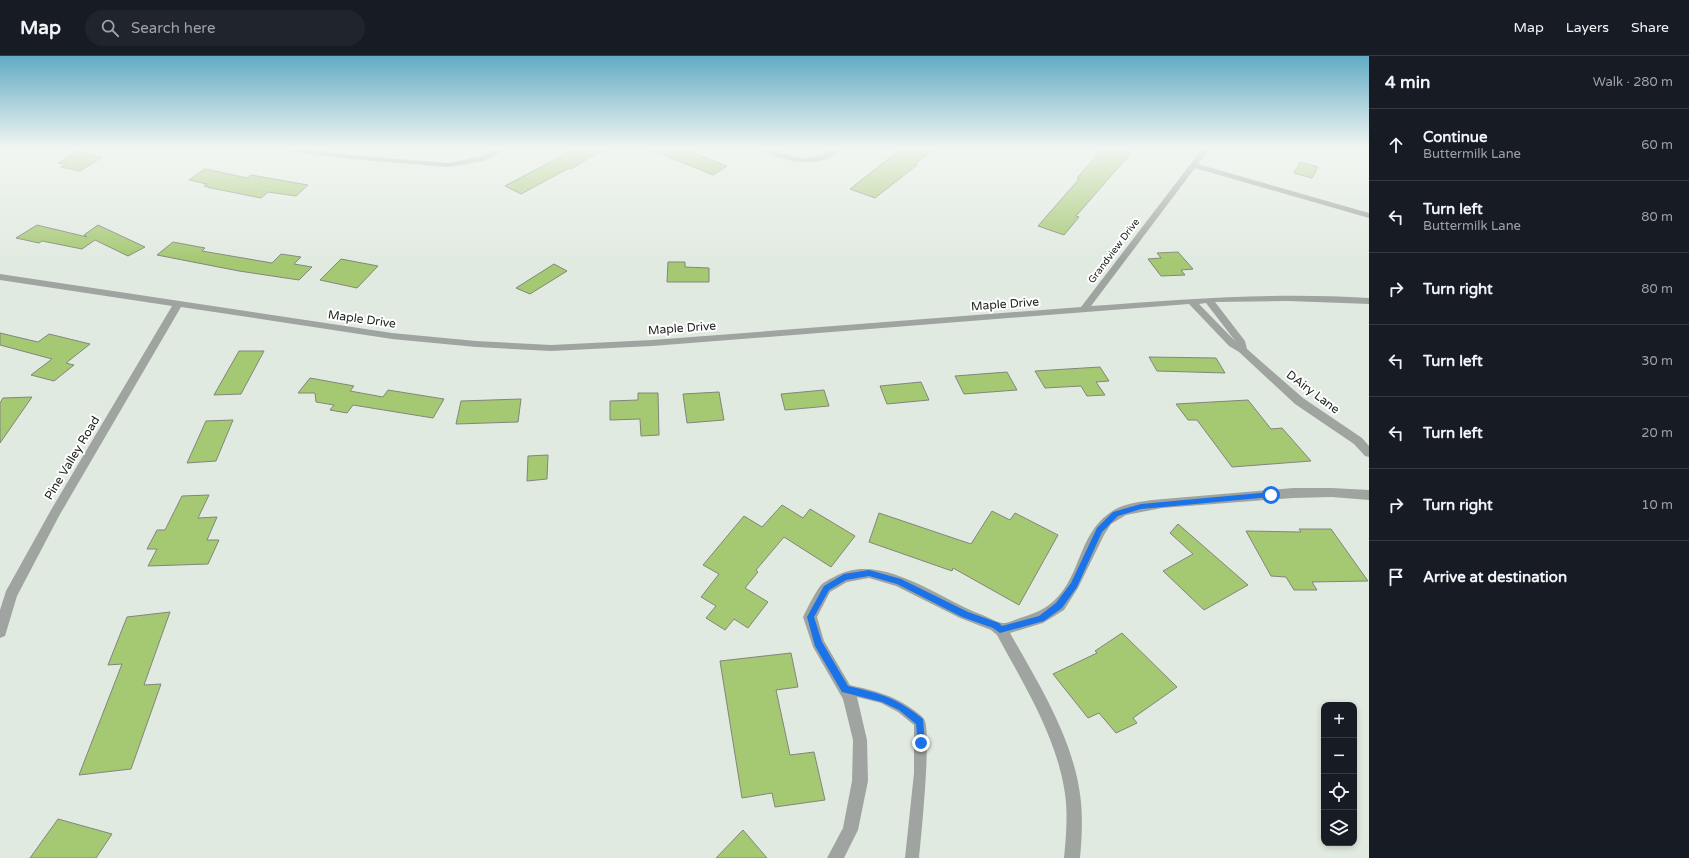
<!DOCTYPE html>
<meta charset="utf-8">
<style>
body{margin:0;font-family:"Varela Round",sans-serif;background:#20242c;color:#f1f3f6}
.controls{position:absolute;right:12px;bottom:12px;display:grid;overflow:hidden;border-radius:8px;box-shadow:0 2px 6px #0003}
.controls button{width:36px;height:36px;display:grid;place-items:center;padding:0;border:0;border-bottom:1px solid #363941;background:#171b24;color:#f1f3f6;font:20px sans-serif}
.stop{position:absolute;width:12px;height:12px;margin:-9px;border:3px solid #1a73e8;border-radius:50%;background:#fff}
.stop.end{background:#1a73e8;border-color:#fff;box-shadow:0 1px 4px #0008}
.list{margin:0;padding:0;list-style:none}
h2{display:flex;justify-content:space-between;align-items:center;height:52px;margin:0;padding:0 16px;font-size:17px}
h2 small{font-size:13px;font-weight:400;color:#9ea1a6}
.list li{display:grid;grid-template-columns:26px 1fr auto;gap:12px;align-items:center;box-sizing:border-box;height:72px;padding:0 16px;border-top:1px solid #363941}
.list b{display:block;font-size:15px;white-space:nowrap}
.list p{margin:0;font-size:13px;white-space:nowrap;color:#9ea1a6}
.list em{font-size:13px;font-style:normal;color:#9ea1a6}
.icon{flex:none;width:22px;height:22px;fill:none;stroke:currentColor;stroke-width:2;stroke-linecap:round;stroke-linejoin:round}
.map{position:relative;flex:none;width:1369px;height:802px;overflow:hidden}
header{display:flex;align-items:center;gap:24px;box-sizing:border-box;height:56px;padding:0 20px;background:#171b24;border-bottom:1px solid #363941}
header strong{font-size:19px}
nav{display:flex;gap:22px;margin-inline-start:auto;font-size:14px}
.search{width:280px;height:36px;background:#20242c;display:flex;align-items:center;gap:10px;box-sizing:border-box;padding:0 14px;border-radius:22px;color:#9ea1a6;font-size:15px}
main{display:flex}
aside{flex:1;background:#171b24}
.map>svg:first-child{display:block}
.building{fill:#a5c872;stroke:#82867c}
.lines{fill:none;stroke-linecap:round;stroke-linejoin:round}
.service{fill:#9fa4a1;fill-rule:evenodd}
.minor{fill:#9fa4a1;fill-rule:evenodd}
.route{fill:#1a73e8}
.labels{text-anchor:middle;dominant-baseline:central;stroke-width:4;stroke-linejoin:round;paint-order:stroke}
.far-street-label{font-size:10px;fill:#222522;stroke:#fff}
.street-label{font-size:12px;fill:#222522;stroke:#fff}
</style>
<header>
<strong>Map</strong>
<div class="search"><svg class="icon" aria-label="search" viewBox="0 0 24 24"><circle cx="10" cy="10" r="6"/><path d="M15 15l6 6"/></svg>Search here</div>
<nav><a>Map</a><a>Layers</a><a>Share</a></nav>
</header>
<main>
<div class="map">
<svg width="1369" height="802" viewBox="0 0 1369 802">
<rect width="100%" height="100%" fill="#e1eae1"/>
<g class="building">
<path d="M575,93H604L571,113L569,112L521,138L505,130Z"/>
<path d="M649,93H682L727,110L713,119Z"/>
<path d="M901,93H933L915,108L917,109L875,142L850,133Z"/>
<path d="M1113,93L1131,97L1076,160L1079,161L1064,179L1038,170L1079,123L1077,122L1100,96L1108,99Z"/>
<path d="M77,96L102,101L80,115L61,111L65,108L58,107Z"/>
<path d="M1300,106L1318,111L1312,122L1294,117Z"/>
<path d="M205,113L247,122L251,119L308,129L296,140L268,136L261,142L211,132L204,130L207,128L189,124Z"/>
<path d="M37,169L87,181L84,179L98,169L145,191L128,200L95,184L82,193L42,185L39,187L16,182Z"/>
<path d="M173,186L205,192L202,195L272,207L281,198L301,201L294,208L312,211L299,224L239,215L157,199Z"/>
<path d="M1178,196L1193,213L1181,214L1185,219L1161,220L1148,203L1161,202L1157,197Z"/>
<path d="M341,203L378,210L357,232L320,224Z"/>
<path d="M668,206H685V211L709,212V226H667Z"/>
<path d="M554,208L567,215L530,238L516,232Z"/>
<path d="M0,277L38,286L49,278L90,288L66,307L74,309L54,325L31,319L52,303L0,289Z"/>
<path d="M239,295H264L241,338L214,339Z"/>
<path d="M1149,301L1216,302L1225,317L1157,315Z"/>
<path d="M1100,311L1109,325L1096,326L1105,339L1087,340L1081,330L1045,332L1035,315Z"/>
<path d="M1007,316L1017,334L964,338L955,320Z"/>
<path d="M310,322L354,330L350,335L383,341L388,334L444,343L433,362L353,349L347,357L330,354L334,349L316,346L315,337H298Z"/>
<path d="M921,326L929,344L887,348L880,330Z"/>
<path d="M824,334L829,350L785,354L781,338Z"/>
<path d="M719,336L724,364L687,367L683,338Z"/>
<path d="M638,337H658L659,379L641,380L640,363L610,364V345L638,344Z"/>
<path d="M32,341L0,387V347L3,342Z"/>
<path d="M521,343L518,366L456,368L461,345Z"/>
<path d="M1248,344L1271,373L1282,372L1311,405L1232,411L1197,364H1188L1176,348Z"/>
<path d="M233,364L216,405L187,407L206,365Z"/>
<path d="M548,399L547,423L527,425L528,400Z"/>
<path d="M209,439L198,462L217,461L207,484H219L208,508L148,510L157,493H147L157,474H165L182,440Z"/>
<path d="M782,449L803,462L810,453L855,480L831,511L784,481L756,514L758,516L745,532L768,546L748,572L734,563L725,574L706,562L716,550L701,541L719,518L703,509L744,460L762,471Z"/>
<path d="M992,455L1010,464L1015,457L1058,479L1019,549L953,512L952,515L869,486L879,457L971,488Z"/>
<path d="M1178,468L1248,529L1204,554L1163,515L1193,498L1170,477Z"/>
<path d="M1299,473H1331L1368,525L1312,526L1317,534H1294L1286,521L1271,520L1246,475L1301,476Z"/>
<path d="M170,556L144,629L161,628L131,713L79,719L122,608L108,609L127,561Z"/>
<path d="M1122,577L1177,631L1133,662L1137,667L1116,677L1099,657L1088,662L1053,618L1097,597L1095,595Z"/>
<path d="M791,597L798,631L776,634L790,699L814,696L825,744L775,751L772,737L742,742L720,605Z"/>
<path d="M58,763L112,778L96,802H30Z"/>
<path d="M743,774L767,802H716Z"/>
</g>
<g class="lines">
<path class="service" d="M845,628C871,634 893,638 915,655C918,657 922,660 924,663C932,674 921,782 919,802H905L914,717V669L898,656L881,647L841,637L839,633L841,629Z"/>
<g class="minor">
<path d="M282,93H304L351,99L448,107L479,101L497,93H507L484,105L448,111L351,103L286,95Z"/>
<path d="M760,93C776,93 790,102 806,102C819,102 829,93 842,93C825,110 798,108 777,101C772,99 765,97 760,93Z"/>
<path d="M1202,93H1210L1198,108L1369,157V162L1195,112L1091,250C1184,243 1276,236 1369,242V248L1288,245L1215,246L1245,285L1247,293L1303,342L1362,382L1369,390V401L1365,400L1354,388L1295,348L1239,296L1229,290L1189,248L652,290L551,295L476,291L392,283L181,251L59,460L17,540L5,580L0,582V554L6,535L51,454L172,250L0,224V218L392,277L476,285L551,289L652,284L1081,251ZM1206,247L1236,286L1199,248Z"/>
<path d="M1293,432H1332L1369,434V444L1332,441L1293,442L1162,452L1126,459L1111,468L1104,479L1078,532L1064,554L1043,567L1010,577C1038,627 1072,680 1080,738C1083,759 1082,781 1080,802H1064C1066,781 1068,759 1065,738C1057,681 1024,629 997,579L991,574L960,562L896,530L869,522L847,526L830,536L817,561L824,585L857,641L867,684L868,725L858,774L844,802H827L843,772L852,725L853,684L843,643L813,591L803,561C808,551 814,538 821,529C824,526 830,523 834,521C879,494 938,542 980,558C986,560 998,567 1003,567C1006,568 1019,562 1023,561C1086,544 1069,484 1111,456C1122,448 1138,446 1152,444Z"/>
</g>
</g>
<linearGradient id="sky" x2="0" y2="1"><stop stop-color="#62abc4"/><stop offset="0.45" stop-color="#f2f6f2"/><stop offset="1" stop-color="#f2f6f2" stop-opacity="0"/></linearGradient>
<rect width="1369" height="205" fill="url(#sky)"/>
<path class="route" d="M1271,436L1274,439L1271,441L1141,453L1118,460L1102,476L1077,531L1062,552L1044,565L1000,577L993,572L962,561L897,528L869,520L846,524L829,534L814,561L822,586L848,630C882,638 895,641 923,663L925,687L924,690L921,691L918,690L916,668L899,654L882,646L842,636L815,590L807,561L824,530L844,518L869,514L901,523L968,556L999,567L1002,570L1039,560L1056,547L1071,527L1097,472L1113,456L1141,448Z"/>
<g class="labels">
<g class="far-street-label">
<text transform="translate(1114 195) rotate(-53)">Grandview Drive</text>
</g>
<g class="street-label">
<text transform="translate(1005 248) rotate(-4)">Maple Drive</text>
<text transform="translate(362 263) rotate(8)">Maple Drive</text>
<text transform="translate(682 272) rotate(-4)">Maple Drive</text>
<text transform="translate(1313 336) rotate(37)">DAiry Lane</text>
<text transform="translate(72 402) rotate(-59)">Pine Valley Road</text>
</g>
</g>
</svg>
<div class="controls">
<button>+</button>
<button>−</button>
<button><svg class="icon" aria-label="locate" viewBox="0 0 24 24"><circle cx="12" cy="12" r="6"/><path d="M12 2v4M12 18v4M2 12h4M18 12h4"/></svg></button>
<button><svg class="icon" aria-label="layers" viewBox="0 0 24 24"><path d="M12 4l9 5-9 5-9-5zM3 14l9 5 9-5"/></svg></button>
</div>
<div class="stop" style="left:1271px;top:439px"></div>
<div class="stop end" style="left:921px;top:687px"></div>
</div>
<aside>
<h2>4 min<small>Walk · 280 m</small></h2>
<ul class="list">
<li><svg class="icon" aria-label="ahead" viewBox="0 0 24 24"><path d="M12 20V5M6 11l6-6 6 6"/></svg><div><b>Continue</b><p>Buttermilk Lane</p></div><em>60 m</em></li>
<li><svg class="icon" aria-label="left" viewBox="0 0 24 24"><path d="M17 20v-9H6M10 6l-5 5 5 5"/></svg><div><b>Turn left</b><p>Buttermilk Lane</p></div><em>80 m</em></li>
<li><svg class="icon" aria-label="right" viewBox="0 0 24 24"><path d="M7 20v-9h11M14 6l5 5-5 5"/></svg><div><b>Turn right</b></div><em>80 m</em></li>
<li><svg class="icon" aria-label="left" viewBox="0 0 24 24"><path d="M17 20v-9H6M10 6l-5 5 5 5"/></svg><div><b>Turn left</b></div><em>30 m</em></li>
<li><svg class="icon" aria-label="left" viewBox="0 0 24 24"><path d="M17 20v-9H6M10 6l-5 5 5 5"/></svg><div><b>Turn left</b></div><em>20 m</em></li>
<li><svg class="icon" aria-label="right" viewBox="0 0 24 24"><path d="M7 20v-9h11M14 6l5 5-5 5"/></svg><div><b>Turn right</b></div><em>10 m</em></li>
<li><svg class="icon" aria-label="arrive" viewBox="0 0 24 24"><path d="M6 21V4h12l-3 4 3 4H6"/></svg><div><b>Arrive at destination</b></div></li>
</ul>
</aside>
</main>
